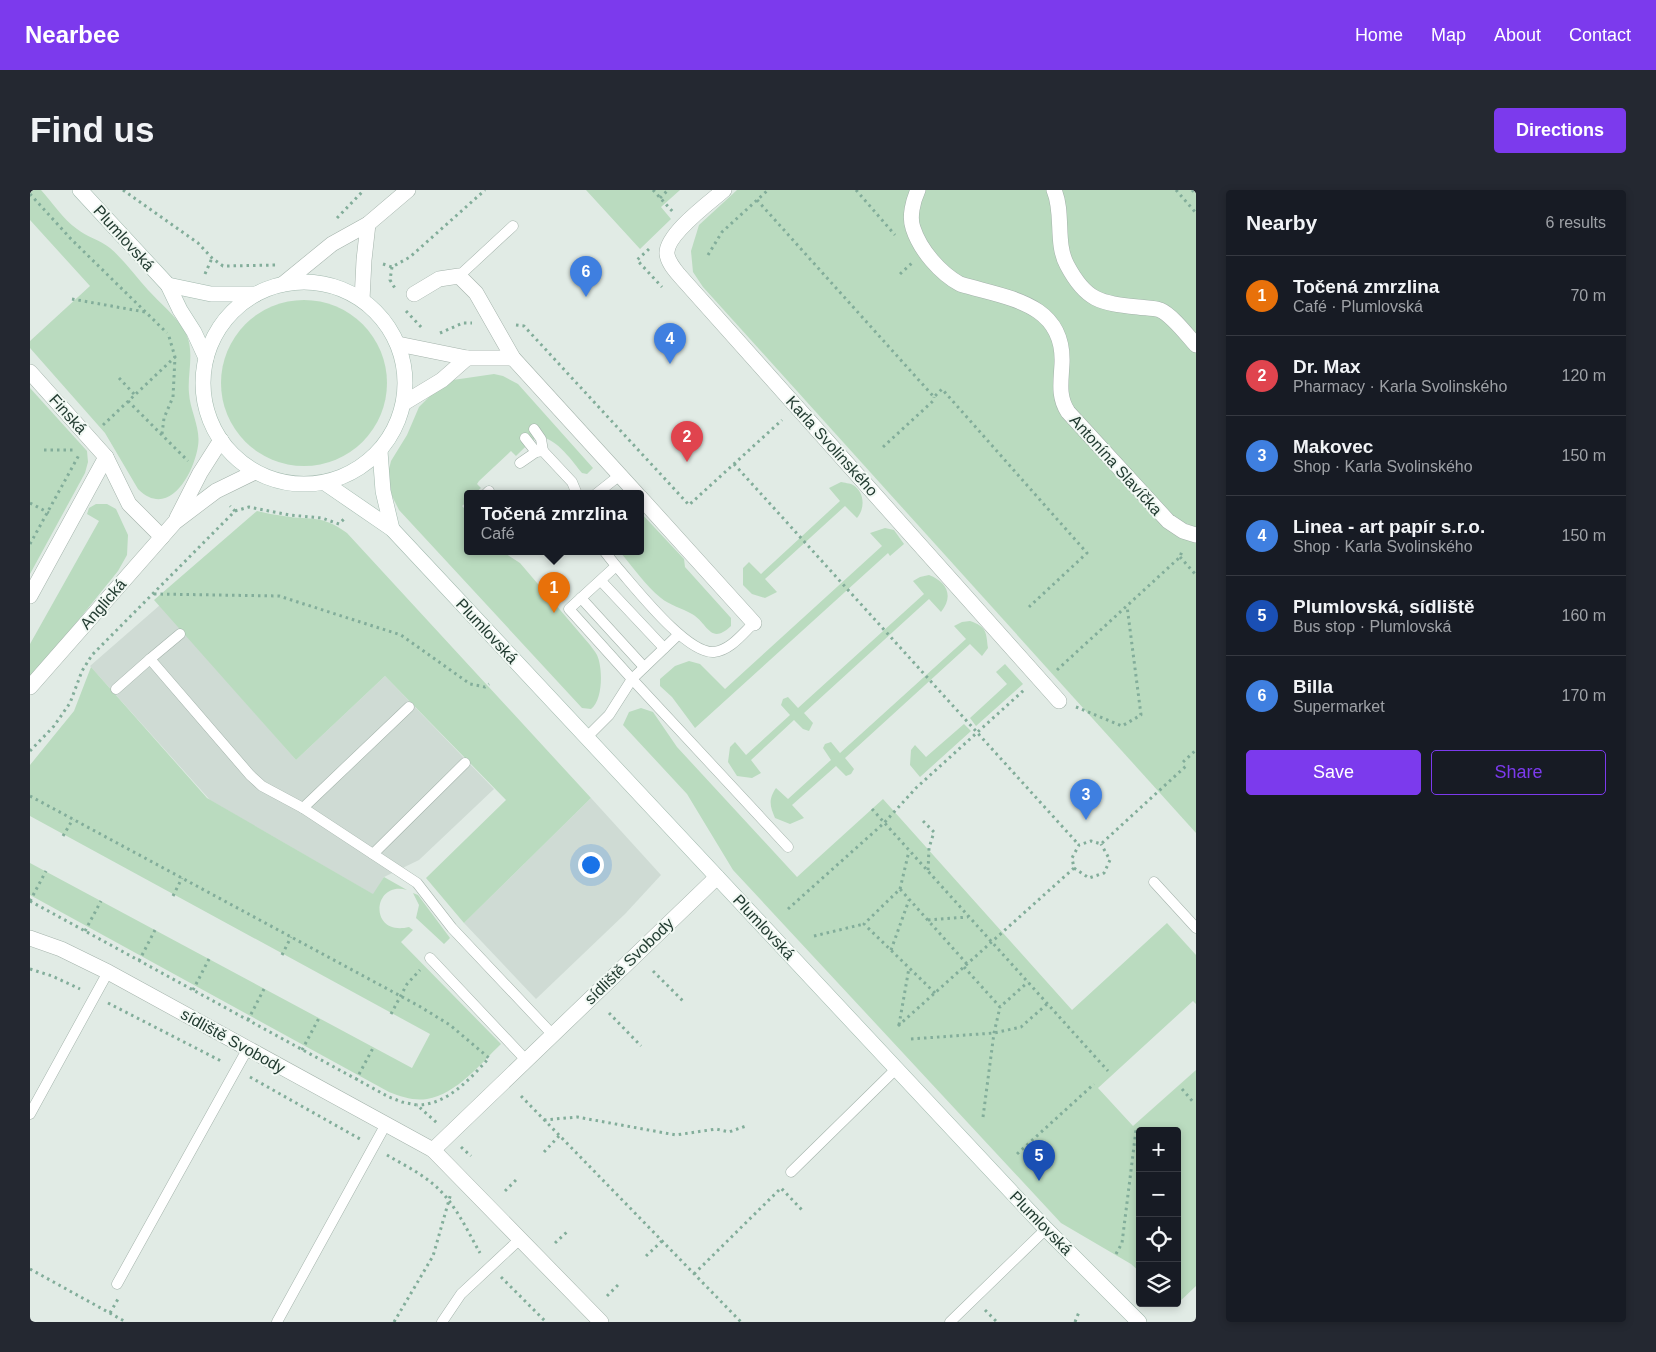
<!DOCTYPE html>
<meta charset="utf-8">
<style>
body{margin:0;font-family:Helvetica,sans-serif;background:#242831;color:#f1f3f6}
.controls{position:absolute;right:15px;bottom:15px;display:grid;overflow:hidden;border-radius:5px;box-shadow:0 2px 8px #0003}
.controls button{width:45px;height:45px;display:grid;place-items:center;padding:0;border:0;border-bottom:1px solid #363941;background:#171b24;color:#f1f3f6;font:25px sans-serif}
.you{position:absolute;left:560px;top:674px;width:18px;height:18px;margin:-12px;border:4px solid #fff;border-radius:50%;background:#1a73e8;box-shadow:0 0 0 8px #1a73e833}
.badge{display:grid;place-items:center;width:32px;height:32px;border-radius:50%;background:#7c3aed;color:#fff;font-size:16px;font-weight:700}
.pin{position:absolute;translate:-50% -41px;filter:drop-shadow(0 1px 2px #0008)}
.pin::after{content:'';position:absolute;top:26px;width:18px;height:15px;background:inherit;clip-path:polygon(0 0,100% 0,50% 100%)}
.popup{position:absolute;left:434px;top:300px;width:180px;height:65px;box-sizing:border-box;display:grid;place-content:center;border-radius:5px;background:#171b24;filter:drop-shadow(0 1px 4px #0005);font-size:16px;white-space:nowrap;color:#9ea1a6}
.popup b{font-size:19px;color:#f1f3f6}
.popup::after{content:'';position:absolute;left:50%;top:100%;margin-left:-10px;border:10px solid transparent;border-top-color:#171b24}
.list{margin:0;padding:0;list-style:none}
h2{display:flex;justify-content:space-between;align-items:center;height:65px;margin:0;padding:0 20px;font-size:21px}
h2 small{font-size:16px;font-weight:400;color:#9ea1a6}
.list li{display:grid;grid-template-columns:32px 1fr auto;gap:15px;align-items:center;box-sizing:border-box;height:80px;padding:0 20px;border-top:1px solid #363941}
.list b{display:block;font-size:19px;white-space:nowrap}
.list p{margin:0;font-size:16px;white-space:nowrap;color:#9ea1a6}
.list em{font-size:16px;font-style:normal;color:#9ea1a6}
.actions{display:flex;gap:10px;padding:15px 20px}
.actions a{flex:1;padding:11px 0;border:1px solid #7c3aed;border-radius:5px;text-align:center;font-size:18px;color:#7c3aed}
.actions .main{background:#7c3aed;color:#fff}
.icon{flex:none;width:28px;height:28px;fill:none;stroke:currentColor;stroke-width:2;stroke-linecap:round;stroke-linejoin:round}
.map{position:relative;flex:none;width:1166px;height:1132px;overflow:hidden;border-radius:5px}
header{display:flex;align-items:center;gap:30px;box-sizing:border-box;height:70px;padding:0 25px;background:#7c3aed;color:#fff}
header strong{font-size:24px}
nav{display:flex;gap:28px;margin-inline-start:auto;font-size:18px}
.intro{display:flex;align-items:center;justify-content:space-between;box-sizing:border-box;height:120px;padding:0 30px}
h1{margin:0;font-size:35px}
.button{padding:12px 22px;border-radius:5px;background:#7c3aed;color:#fff;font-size:18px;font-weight:700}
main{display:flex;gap:30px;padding:0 30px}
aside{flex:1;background:#171b24;border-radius:5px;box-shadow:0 2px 8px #0003}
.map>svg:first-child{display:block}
.built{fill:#cfdbd4}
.green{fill:#badbbf}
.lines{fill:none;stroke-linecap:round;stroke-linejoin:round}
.service-casing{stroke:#a4b3ab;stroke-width:11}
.minor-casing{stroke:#a4b3ab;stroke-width:16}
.tertiary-casing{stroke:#a4b3ab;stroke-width:16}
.secondary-casing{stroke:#a2b9ae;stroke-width:16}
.path{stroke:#82ad9a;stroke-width:3;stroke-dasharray:2.5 4;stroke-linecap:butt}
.service{stroke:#fff;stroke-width:10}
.minor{stroke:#fff;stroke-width:15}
.tertiary{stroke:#fff;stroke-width:15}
.secondary{stroke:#fff;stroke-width:15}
.labels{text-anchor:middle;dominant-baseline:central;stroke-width:4;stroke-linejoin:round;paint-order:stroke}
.street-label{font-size:16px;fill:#223b31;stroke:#f1f8f3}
</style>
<header>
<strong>Nearbee</strong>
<nav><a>Home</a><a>Map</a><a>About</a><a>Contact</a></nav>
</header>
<div class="intro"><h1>Find us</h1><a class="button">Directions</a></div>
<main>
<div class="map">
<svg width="1166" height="1132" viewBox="0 0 1166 1132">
<rect width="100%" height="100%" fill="#e1ebe5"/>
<g class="built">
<path d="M130,415L266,570L355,486L464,599L389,670L354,687L344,705L180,610L60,476Z"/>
<path d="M561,608L631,685L595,724L506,809L434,733Z"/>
</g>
<g class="green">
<path d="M0,0H11C22,12 33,29 47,39C57,47 70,50 80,58C94,70 106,87 118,100C130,113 145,125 154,140C166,160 157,182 159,203C160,221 171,238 168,256C164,283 139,330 108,299L75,243L0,158V151L60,96L0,30Z"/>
<path d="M556,0H650L631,17L641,29L610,59Z"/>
<path d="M707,0H1166V643L673,97L663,82L661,61L669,35Z"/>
<circle cx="274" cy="193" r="83"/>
<path d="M464,184L473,186L488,194L563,278L557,284L552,283C543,272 523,243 507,248C500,250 492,261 486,266L481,261L449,291L447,294L451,298L444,304H438V311L432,316L438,322V362H473L490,373L560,455C562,458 565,461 567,465C573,478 573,510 561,519L552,518L369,320L361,304L358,283L361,271L377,245L389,217L407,199L423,190Z"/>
<path d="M0,198L57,261L58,272L55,283L0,384Z"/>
<path d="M811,292C814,293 820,293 823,295C835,302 835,319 827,328L815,316L735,389L747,402L735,408L722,404L713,395V378L719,372L731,384L810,311L799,298Z"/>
<path d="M66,314H77L86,319L98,345L97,365L88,381L0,490V454L69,331L57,324L59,318Z"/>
<path d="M227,321C236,323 245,325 254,326C283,331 291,324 317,343L561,608L434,733L396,688L476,610L355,486L266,570L124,410Z"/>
<path d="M610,322L654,369L655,377L701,428V436C680,456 678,433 662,424C652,418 639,415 631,408C615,395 603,377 590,362H610Z"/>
<path d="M855,338L864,340L874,354L860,366L858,363L665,538L642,507L630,496V489L645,476L659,471L670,474L695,499L852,356L840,343Z"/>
<path d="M899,385C917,392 924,406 911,422L899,409L774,523L783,533L779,541L773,539L764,530L721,570L731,583L722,588L707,586L698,572L700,557L705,552L716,565L760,525L751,515L753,509L758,507L768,518L894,404L883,391L890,387Z"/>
<path d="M940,431C957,437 956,442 958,458L952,466L940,454L815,568L824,579L821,584L816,586L806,576L762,615L774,628L760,634L745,628C740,616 738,610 746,598L758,609L801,570L793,558L795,554L801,552L810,563L936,449L924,436L932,432Z"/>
<path d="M975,474L993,494L946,536L940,528L977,494L966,482Z"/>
<path d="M61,477L177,608L343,704L354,687L377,700C342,690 338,747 379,737L383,740L371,752L471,854C451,873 427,904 397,909C384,911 372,907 359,902L0,705V673L382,878L400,844L0,626V575L44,521Z"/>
<path d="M611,518L623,522L647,557L767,687L853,609L1042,820L1137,733L1166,765V814L1163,811L1068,898L1103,936L1166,880V1096L1145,1116L1142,1113H1147V941H1110V1082L1101,1074L1031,1033L703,680L657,604L593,535L599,522Z"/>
<path d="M934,534L941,541L890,587L880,575L881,560L885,555L896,567Z"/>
<path d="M383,703L388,705L420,748L414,754L386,728L389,715Z"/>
</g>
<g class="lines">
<defs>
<g id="service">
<path d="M429,86L483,36"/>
<path d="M504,239L511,249L513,261"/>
<path d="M495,248L506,262"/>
<path d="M490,273L506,262L513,261L542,292L547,304"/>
<path d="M456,304L459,301"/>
<path d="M566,304L590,285"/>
<path d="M575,362L586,376L539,419L602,489L758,657"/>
<path d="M586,376C605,397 656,464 684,462C701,460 713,443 724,433"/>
<path d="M571,391L634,458"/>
<path d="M551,408L614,477"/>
<path d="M150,444L120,469L220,585L232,596L273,618L387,693L422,738L523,845"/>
<path d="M86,499L120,469"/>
<path d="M556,548L579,525L602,489L648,445"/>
<path d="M273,618L379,517"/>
<path d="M343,664L435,573"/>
<path d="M1124,692L1166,738"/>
<path d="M400,768L496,870"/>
<path d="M0,924L78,782"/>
<path d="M761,982L866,879"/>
<path d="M87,1094L218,858"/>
<path d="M247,1132L356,934"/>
<path d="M412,1132L431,1104L490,1049"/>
<path d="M920,1132L1016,1039"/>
</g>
<g id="minor">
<path d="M694,0C680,12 635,45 637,64C638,72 644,79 649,85L1029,511"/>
<path d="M888,0C883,11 879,27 883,38C890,60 910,83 930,94C976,108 1035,112 1032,174C1031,192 1028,207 1038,222L1138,331L1153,341L1166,345"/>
<path d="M1024,0C1034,23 1025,53 1037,75C1056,111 1070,113 1108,117C1115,118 1124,118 1130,120C1142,125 1157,145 1166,155"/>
<path d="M384,104L409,89L429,86L446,103L483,168L607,304"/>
<path d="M368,154L437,168H483"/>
<path d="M0,182L76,267L99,314L132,347"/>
<path d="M374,213L412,190L437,168"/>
<path d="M610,307L724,433"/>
<path d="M0,406L76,267"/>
<path d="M0,748L31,759L78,782L403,960L571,1132"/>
<path d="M403,960L687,687"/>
</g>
<g id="tertiary">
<path d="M253,94L302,54L338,34L378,0"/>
<path d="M332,110L334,70L338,34"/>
<path d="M147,328L170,283L191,250"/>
<path d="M0,497L145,332L186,301L225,282"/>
</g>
<g id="secondary">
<path d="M50,0L138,95L150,120L164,142L176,168"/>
<circle cx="274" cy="193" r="101"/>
<path d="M138,95L181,104H226"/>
<path d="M350,261L353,301L362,339"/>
<path d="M295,293L362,339L1016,1039L1109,1132"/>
</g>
</defs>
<use href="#service" class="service-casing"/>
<use href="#minor" class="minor-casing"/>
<use href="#tertiary" class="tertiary-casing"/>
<use href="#secondary" class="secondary-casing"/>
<g class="path">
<path d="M93,0L168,53L182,68L193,76L247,75"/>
<path d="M623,0L643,22"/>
<path d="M826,0L865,45"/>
<path d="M1146,0L1166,23"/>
<path d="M1162,0L1166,4"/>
<path d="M0,4L41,49L137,143"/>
<path d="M630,8L638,0"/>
<path d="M727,10L904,207L912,199L1057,363L999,417"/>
<path d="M307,28L334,0"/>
<path d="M619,59L607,70L632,97"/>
<path d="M678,65L692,42L738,0"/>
<path d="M353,74L362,77L380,67L455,0"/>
<path d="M362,77L360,90L366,100"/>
<path d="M175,84L182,68"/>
<path d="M870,84L882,73"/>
<path d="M42,109L115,122"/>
<path d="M376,121L392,138"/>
<path d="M486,135L494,136L659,315L752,230"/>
<path d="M410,143L433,133H442"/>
<path d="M89,188L105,205"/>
<path d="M98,211L158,271"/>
<path d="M73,235L145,167"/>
<path d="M132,244L134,228L143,207L145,167L138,143"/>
<path d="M853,257L903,211L904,207"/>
<path d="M14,260H43"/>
<path d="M704,274L1049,655"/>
<path d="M0,313L19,323"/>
<path d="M205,321L219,317L259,325L292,328L309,334L315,328"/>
<path d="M0,354L49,265"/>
<path d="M1150,367L1166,385"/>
<path d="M124,404L249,406L371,445L440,494L455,497L459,494"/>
<path d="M1027,480L1150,367L1152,361"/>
<path d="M1046,517L1092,536L1111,525L1097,416"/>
<path d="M0,561L24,536L40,513L52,481L62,465L205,321L200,316"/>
<path d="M1153,572L1166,560"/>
<path d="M0,606L389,816L420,835L459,868C440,889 417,915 387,915"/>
<path d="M842,619L1078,881"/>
<path d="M893,631L904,642L899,658L898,681"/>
<path d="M33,646L43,629"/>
<path d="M1044,678L1059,688L1074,683L1080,670L1071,654"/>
<path d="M870,699L879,661"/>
<path d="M143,706L152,688"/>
<path d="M0,711L359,907L372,912L387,915L407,933"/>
<path d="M0,711L16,681"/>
<path d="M758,719L854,633L886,598L994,500"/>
<path d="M898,730L938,727"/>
<path d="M55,741L71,711"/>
<path d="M784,746L834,734"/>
<path d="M861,760L879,710"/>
<path d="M252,765L261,747"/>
<path d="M109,771L125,740"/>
<path d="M934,777L970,817L998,792"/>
<path d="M0,779L22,786L50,799"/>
<path d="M623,781L655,813"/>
<path d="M163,800L179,769"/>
<path d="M905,803L834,734L870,699L937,774"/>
<path d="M78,813L193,872"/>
<path d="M579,823L611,856"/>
<path d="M361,824L377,794L390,780"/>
<path d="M218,830L234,799"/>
<path d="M869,835L879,778"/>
<path d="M868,836L1044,678L1042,668L1049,655L1061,651L1071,654L1156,576"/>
<path d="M881,849L964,843L991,837L1017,814"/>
<path d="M272,860L289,828"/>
<path d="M220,887L330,949"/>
<path d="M326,890L343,858"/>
<path d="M1152,899L1164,913"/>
<path d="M491,906L711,1132"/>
<path d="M953,927L964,843L970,817"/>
<path d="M514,930L547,927L646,945L686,939L699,942L716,936"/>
<path d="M431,957L441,966"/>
<path d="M514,962L529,946"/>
<path d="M987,964L1064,894"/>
<path d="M357,965C372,974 389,982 403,994C424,1011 437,1040 450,1063"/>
<path d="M475,1001L487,989"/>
<path d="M525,1053L538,1041"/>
<path d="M1086,1064L1092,1053L1106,940"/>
<path d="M616,1066L632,1051"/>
<path d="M0,1079L96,1132"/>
<path d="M664,1084L751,998L772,1020"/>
<path d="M471,1087L516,1132"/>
<path d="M577,1106L590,1093"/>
<path d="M955,1120L967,1132"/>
<path d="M80,1123L88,1109"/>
<path d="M364,1132L403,1066L421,1003"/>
<path d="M1045,1132L1049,1122"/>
</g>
<use href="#service" class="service"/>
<use href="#minor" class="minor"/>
<use href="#tertiary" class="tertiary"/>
<use href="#secondary" class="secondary"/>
</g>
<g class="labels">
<g class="street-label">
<text transform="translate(94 48) rotate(48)">Plumlovská</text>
<text transform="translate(38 224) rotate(48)">Finská</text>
<text transform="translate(802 256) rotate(48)">Karla Svolinského</text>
<text transform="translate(1086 275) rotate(48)">Antonína Slavíčka</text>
<text transform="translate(73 414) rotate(-49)">Anglická</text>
<text transform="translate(457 441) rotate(47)">Plumlovská</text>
<text transform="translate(734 737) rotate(47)">Plumlovská</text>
<text transform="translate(599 771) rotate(-44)">sídliště Svobody</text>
<text transform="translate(203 851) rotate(29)">sídliště Svobody</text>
<text transform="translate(1011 1033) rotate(46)">Plumlovská</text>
</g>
</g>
</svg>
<div class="controls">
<button>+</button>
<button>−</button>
<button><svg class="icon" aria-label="locate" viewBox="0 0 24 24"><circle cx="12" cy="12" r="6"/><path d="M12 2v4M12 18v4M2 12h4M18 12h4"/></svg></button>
<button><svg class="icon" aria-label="layers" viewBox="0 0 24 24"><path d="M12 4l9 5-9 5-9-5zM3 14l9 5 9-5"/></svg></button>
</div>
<div class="you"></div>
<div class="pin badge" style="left:524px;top:423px;background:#e8710a">1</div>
<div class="popup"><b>Točená zmrzlina</b>Café</div>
<div class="pin badge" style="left:657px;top:272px;background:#e0444e">2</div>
<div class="pin badge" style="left:1056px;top:630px;background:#3f7fe0">3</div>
<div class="pin badge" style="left:640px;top:174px;background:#3f7fe0">4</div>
<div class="pin badge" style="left:1009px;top:991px;background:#1a4fb4">5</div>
<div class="pin badge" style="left:556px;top:107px;background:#3f7fe0">6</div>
</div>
<aside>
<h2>Nearby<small>6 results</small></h2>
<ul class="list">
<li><span class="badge" style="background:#e8710a">1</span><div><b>Točená zmrzlina</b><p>Café · Plumlovská</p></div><em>70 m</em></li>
<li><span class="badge" style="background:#e0444e">2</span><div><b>Dr. Max</b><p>Pharmacy · Karla Svolinského</p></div><em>120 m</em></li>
<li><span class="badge" style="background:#3f7fe0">3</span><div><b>Makovec</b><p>Shop · Karla Svolinského</p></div><em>150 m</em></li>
<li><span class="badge" style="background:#3f7fe0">4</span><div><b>Linea - art papír s.r.o.</b><p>Shop · Karla Svolinského</p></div><em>150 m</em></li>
<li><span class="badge" style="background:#1a4fb4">5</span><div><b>Plumlovská, sídliště</b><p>Bus stop · Plumlovská</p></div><em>160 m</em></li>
<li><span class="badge" style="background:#3f7fe0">6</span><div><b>Billa</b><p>Supermarket</p></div><em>170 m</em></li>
</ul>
<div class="actions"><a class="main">Save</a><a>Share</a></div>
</aside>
</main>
